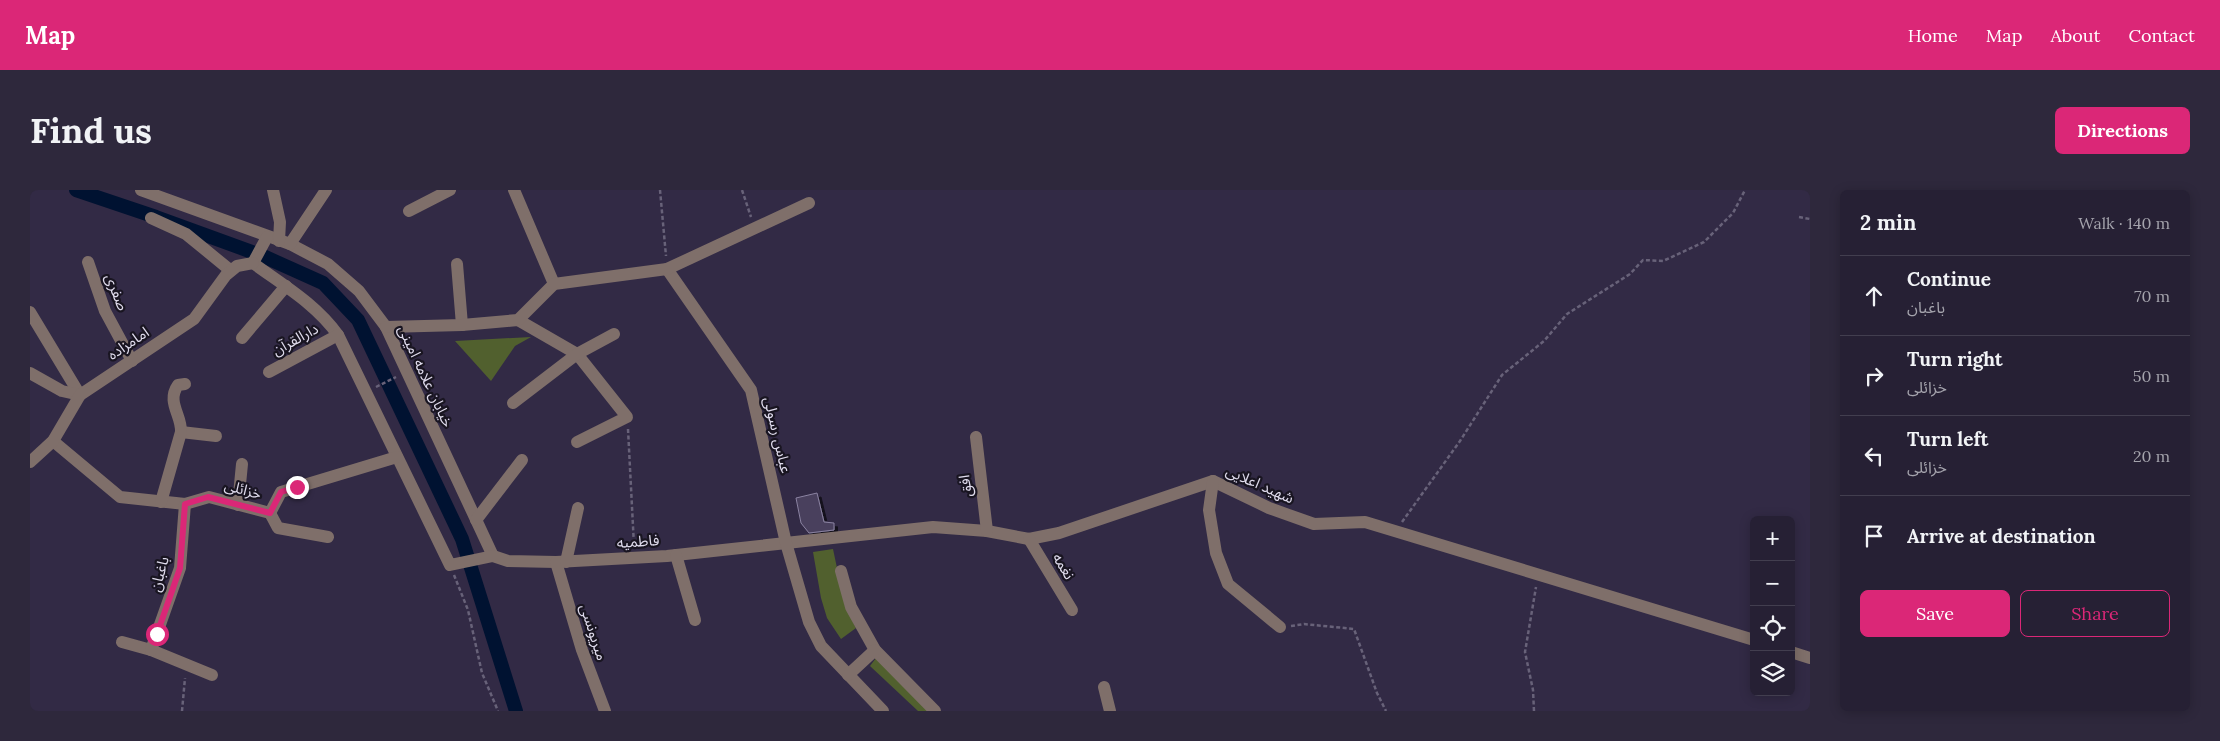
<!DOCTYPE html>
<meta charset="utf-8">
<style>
body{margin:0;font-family:Lora,"Noto Sans Arabic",serif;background:#2e283c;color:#f1f3f6}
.controls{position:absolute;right:15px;bottom:15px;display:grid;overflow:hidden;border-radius:8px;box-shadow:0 2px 12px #0003}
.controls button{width:45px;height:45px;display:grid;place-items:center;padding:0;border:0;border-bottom:1px solid #423e4f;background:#262034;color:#f1f3f6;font:25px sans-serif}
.stop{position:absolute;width:15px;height:15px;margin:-11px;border:4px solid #db2777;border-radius:50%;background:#fff}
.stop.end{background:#db2777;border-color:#fff;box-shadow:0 1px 5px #0008}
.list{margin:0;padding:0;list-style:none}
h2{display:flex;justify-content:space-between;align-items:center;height:65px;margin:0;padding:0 20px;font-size:21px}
h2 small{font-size:16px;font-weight:400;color:#a4a3ac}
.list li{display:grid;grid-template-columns:32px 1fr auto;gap:15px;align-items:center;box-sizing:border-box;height:80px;padding:0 20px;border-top:1px solid #423e4f}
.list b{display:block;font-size:19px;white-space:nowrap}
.list p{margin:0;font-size:16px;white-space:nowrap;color:#a4a3ac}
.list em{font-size:16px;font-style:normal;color:#a4a3ac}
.actions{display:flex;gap:10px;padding:15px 20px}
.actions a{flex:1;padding:11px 0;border:1px solid #db2777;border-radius:8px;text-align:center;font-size:18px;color:#db2777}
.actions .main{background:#db2777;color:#fff}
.icon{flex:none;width:28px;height:28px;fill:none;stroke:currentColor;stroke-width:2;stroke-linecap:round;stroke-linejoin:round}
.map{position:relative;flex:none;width:1780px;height:521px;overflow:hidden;border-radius:8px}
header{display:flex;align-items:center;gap:30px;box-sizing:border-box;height:70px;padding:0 25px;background:#db2777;color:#fff}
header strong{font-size:24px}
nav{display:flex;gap:28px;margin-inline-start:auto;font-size:18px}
.intro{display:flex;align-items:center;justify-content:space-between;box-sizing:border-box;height:120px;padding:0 30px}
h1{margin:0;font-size:35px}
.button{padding:12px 22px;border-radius:8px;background:#db2777;color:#fff;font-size:18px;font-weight:700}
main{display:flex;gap:30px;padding:0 30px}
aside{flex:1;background:#262034;border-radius:8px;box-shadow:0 2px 12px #0003}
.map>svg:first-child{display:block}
.green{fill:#51602e}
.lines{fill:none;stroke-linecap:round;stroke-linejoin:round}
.canal{stroke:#001231;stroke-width:14}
.building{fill:#49415d;stroke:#8b83a2;filter:url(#shadow)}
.path{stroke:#686279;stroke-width:2.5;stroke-dasharray:4 2.5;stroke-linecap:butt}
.minor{stroke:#7f6f6a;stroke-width:12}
.route{stroke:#db2777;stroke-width:6}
.labels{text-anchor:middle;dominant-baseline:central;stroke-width:4.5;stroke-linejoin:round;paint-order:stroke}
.street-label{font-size:15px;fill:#dfdbec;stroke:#191521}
</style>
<header>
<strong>Map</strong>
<nav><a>Home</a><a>Map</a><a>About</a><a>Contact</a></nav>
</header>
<div class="intro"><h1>Find us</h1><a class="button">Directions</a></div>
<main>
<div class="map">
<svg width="1780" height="521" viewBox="0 0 1780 521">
<defs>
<filter id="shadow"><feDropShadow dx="4" dy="4" stdDeviation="0" flood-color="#0009"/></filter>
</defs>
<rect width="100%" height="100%" fill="#322a45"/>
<g class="green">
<path d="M501,147L485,156L461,191L425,151Z"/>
<path d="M803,359L815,416L826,438L811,449L797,428L791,408L783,362Z"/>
<path d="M846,468L901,521H888L840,476Z"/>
</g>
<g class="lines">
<path class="canal" d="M46,0L126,27L233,66L293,93L328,130L432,349L486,521"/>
</g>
<path class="building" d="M787,303L794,332L804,333V340L779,343L771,333L766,308Z"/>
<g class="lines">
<g class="path">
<path d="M630,0L636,66"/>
<path d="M712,0L721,27"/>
<path d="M1769,27L1780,29"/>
<path d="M346,197L366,187"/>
<path d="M598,239L604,356"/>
<path d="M1372,332L1430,251L1472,185L1514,151L1537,124L1600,84L1613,70L1633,71L1674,52L1703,23L1715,0"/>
<path d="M424,385L438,420L452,483L468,521"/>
<path d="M1261,436L1274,434L1324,439L1347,503L1356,521"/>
<path d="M152,521L155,488"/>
<path d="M1504,521L1503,500L1495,462L1506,397"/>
</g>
<g class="minor">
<path d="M111,0L260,54L298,74L329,101L356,137L463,366"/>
<path d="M243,0L250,32L249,51"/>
<path d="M484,0L524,94"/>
<path d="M379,21L420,0"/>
<path d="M121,28L156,44L200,80"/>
<path d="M260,54L296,0"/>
<path d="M58,72L75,121L102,171"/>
<path d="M223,73C253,95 286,114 308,145L420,375L463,366L478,371L526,372L637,366L903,337L957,341L999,349L1029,343L1183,291L1239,318L1284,334L1335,332L1724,450"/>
<path d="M223,73L237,47"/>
<path d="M427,74L432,135"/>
<path d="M637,79L721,200L756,353L779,432L791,456L853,521"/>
<path d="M0,122L50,205"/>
<path d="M488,130L547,164L597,227L547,252"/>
<path d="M356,137L432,135L488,130L524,94L637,79L779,13"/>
<path d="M212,148L256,96"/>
<path d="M239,182L308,145"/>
<path d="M0,183L32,201L50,205"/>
<path d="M483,213L547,164L584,144"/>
<path d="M151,242L186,246"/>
<path d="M946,247L957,341"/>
<path d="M23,251L90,307L155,314L179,307L240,323L251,302L367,267"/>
<path d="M0,272L23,251L50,205L164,129L196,85L207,76L223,73"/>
<path d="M1183,291L1179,320L1186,363L1198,394L1250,437"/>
<path d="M131,312L151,242C152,225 136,212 148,195L155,194"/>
<path d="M208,315L212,274"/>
<path d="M240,323L248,338L298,347"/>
<path d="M446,330L492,270"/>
<path d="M999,349L1042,420"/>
<path d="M646,365L665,430"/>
<path d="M526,372L552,460L575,521"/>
<path d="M536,372L548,318"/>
<path d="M811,381L821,417L845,460L905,521"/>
<path d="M92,452L121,460L182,485"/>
<path d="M121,460L150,378L155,314"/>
<path d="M1761,462L1780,468"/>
<path d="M818,485L845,460"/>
<path d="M1074,497L1080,521"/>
</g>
</g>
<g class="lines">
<path class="route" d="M127,444L150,378L155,314L178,307L240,323L251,302L267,297"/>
</g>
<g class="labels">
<g class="street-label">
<text transform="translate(87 102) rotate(68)">صفری</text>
<text transform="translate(265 149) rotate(-29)">دارالقرآن</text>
<text transform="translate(98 153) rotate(-34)">امامزاده</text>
<text transform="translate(396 186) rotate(65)">خیابان علامه امینی</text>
<text transform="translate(748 245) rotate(77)">عباس رسولی</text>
<text transform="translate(1230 294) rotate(24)">شهید اعلایی</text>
<text transform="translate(935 296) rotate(-97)">افق</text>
<text transform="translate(213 299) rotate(15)">خزائلی</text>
<text transform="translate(608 351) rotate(-4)">فاطمیه</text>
<text transform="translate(1034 376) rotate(59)">نغمه</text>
<text transform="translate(129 384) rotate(-75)">باغبان</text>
<text transform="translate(564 442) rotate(72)">میریونسی</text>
</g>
</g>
</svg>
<div class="controls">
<button>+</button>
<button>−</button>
<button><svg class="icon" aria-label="locate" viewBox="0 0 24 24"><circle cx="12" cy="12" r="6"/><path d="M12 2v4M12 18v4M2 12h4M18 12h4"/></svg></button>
<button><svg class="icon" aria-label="layers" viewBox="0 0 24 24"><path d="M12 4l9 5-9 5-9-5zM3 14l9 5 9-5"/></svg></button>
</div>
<div class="stop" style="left:127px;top:444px"></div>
<div class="stop end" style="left:267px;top:297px"></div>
</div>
<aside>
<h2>2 min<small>Walk · 140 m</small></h2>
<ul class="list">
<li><svg class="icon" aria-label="ahead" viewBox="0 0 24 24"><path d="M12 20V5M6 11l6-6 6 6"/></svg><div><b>Continue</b><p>باغبان</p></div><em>70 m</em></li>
<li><svg class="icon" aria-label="right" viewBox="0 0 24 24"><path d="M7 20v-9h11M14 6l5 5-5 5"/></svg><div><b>Turn right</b><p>خزائلی</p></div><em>50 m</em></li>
<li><svg class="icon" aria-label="left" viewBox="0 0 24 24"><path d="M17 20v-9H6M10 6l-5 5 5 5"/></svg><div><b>Turn left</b><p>خزائلی</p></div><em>20 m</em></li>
<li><svg class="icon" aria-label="arrive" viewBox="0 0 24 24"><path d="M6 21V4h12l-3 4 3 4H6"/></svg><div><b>Arrive at destination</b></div></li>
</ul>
<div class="actions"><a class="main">Save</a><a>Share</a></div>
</aside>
</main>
